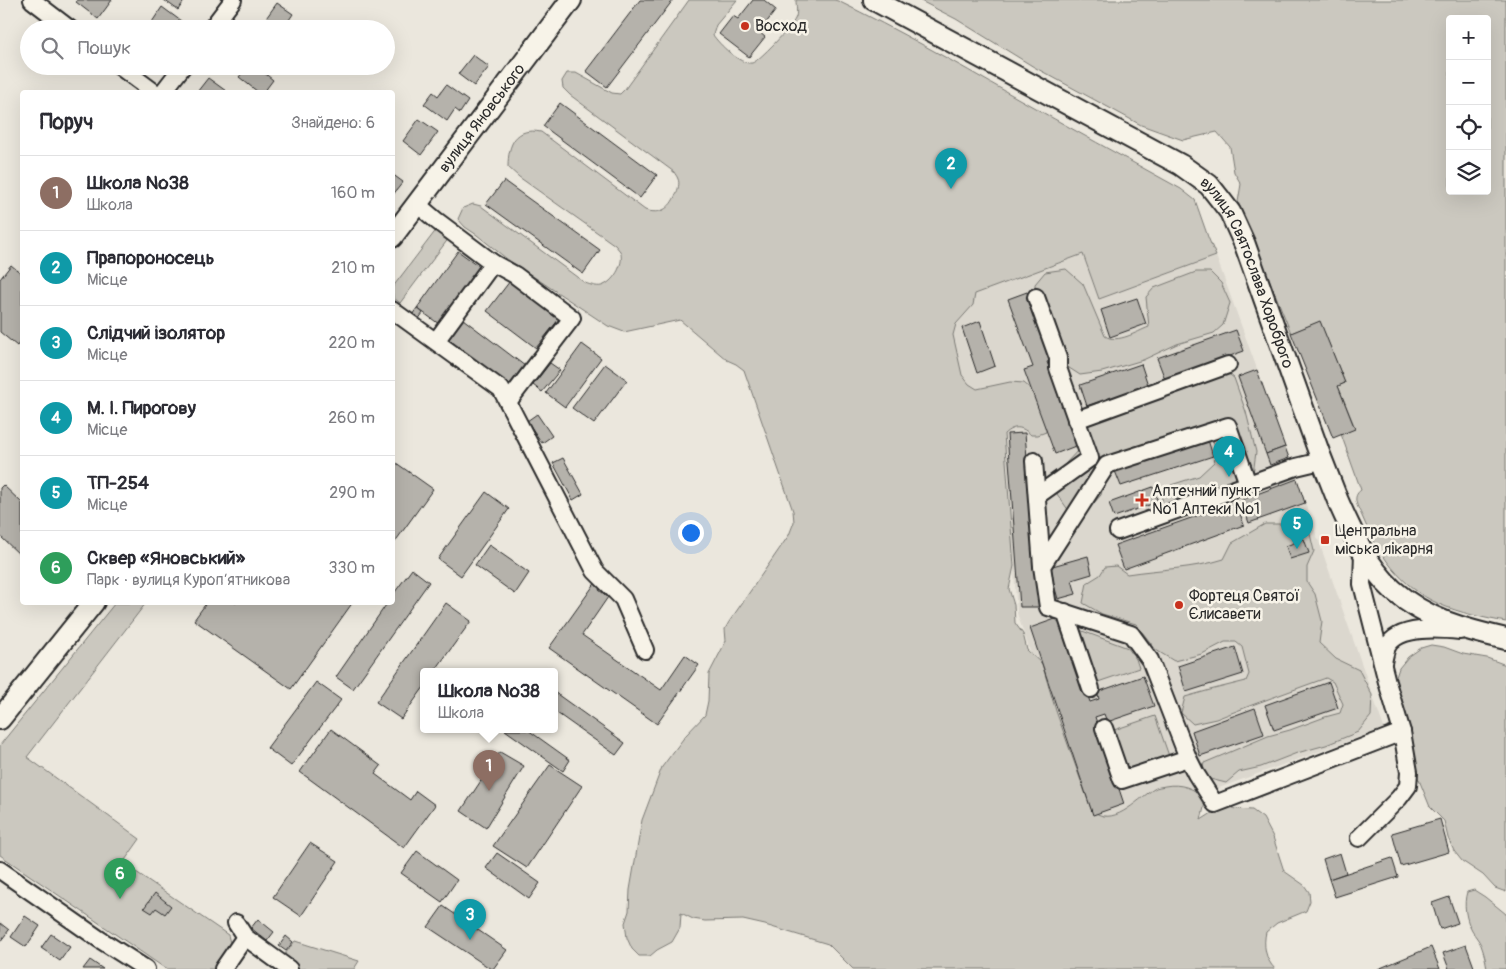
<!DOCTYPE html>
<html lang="uk">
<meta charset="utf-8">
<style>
body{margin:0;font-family:Pangolin,sans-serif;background:#f2f2f3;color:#2b2b33}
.controls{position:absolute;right:15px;top:15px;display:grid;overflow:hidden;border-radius:5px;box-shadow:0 5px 20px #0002}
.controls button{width:45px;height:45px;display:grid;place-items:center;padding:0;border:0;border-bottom:1px solid #e1e1e2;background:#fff;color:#2b2b33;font:25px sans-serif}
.you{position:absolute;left:690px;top:532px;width:18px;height:18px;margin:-12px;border:4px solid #fff;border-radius:50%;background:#1a73e8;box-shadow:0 0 0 8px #1a73e833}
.badge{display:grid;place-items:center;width:32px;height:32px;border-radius:50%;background:#ea580c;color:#fff;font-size:16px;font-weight:700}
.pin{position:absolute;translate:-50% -41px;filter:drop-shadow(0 1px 2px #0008)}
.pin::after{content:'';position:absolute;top:26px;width:18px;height:15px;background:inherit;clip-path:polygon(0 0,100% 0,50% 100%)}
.popup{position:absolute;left:420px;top:668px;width:138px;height:65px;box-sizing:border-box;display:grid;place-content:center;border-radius:5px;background:#fff;filter:drop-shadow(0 1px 4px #0005);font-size:16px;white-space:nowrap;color:#7c7c81}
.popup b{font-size:19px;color:#2b2b33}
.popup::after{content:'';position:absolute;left:50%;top:100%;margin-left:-10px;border:10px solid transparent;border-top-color:#fff}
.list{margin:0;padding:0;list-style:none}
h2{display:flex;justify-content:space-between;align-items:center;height:65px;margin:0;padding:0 20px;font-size:21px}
h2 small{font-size:16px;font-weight:400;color:#7c7c81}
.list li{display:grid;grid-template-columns:32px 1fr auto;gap:15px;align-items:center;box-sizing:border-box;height:75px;padding:0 20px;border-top:1px solid #e1e1e2}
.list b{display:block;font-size:19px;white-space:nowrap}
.list p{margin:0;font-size:16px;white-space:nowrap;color:#7c7c81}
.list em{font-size:16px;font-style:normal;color:#7c7c81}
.icon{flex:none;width:28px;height:28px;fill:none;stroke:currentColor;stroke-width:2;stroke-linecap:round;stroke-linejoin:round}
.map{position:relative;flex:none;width:1506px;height:969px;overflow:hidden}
.search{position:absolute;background:#fff;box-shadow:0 5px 20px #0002;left:20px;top:20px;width:375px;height:55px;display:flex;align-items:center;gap:12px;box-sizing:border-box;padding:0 18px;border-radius:28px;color:#7c7c81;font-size:19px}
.panel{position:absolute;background:#fff;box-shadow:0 5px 20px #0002;left:20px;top:90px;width:375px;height:515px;border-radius:5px}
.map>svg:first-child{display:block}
.built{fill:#dbd7ce}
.green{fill:#cbc8bf;stroke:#7b7a75;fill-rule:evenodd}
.building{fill:#b5b2ab;stroke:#2b2b2b}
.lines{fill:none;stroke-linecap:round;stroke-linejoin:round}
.minor-casing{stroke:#2b2b2b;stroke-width:20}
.major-casing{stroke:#2b2b2b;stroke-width:24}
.minor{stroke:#f7f3e8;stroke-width:16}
.major{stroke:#f7f3e8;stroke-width:20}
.poi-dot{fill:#c8321e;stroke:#f7f3e8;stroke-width:2}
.labels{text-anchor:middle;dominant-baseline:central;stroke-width:5;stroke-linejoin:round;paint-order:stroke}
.poi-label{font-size:16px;fill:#2b2b2b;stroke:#f7f3e8;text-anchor:start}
.street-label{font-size:16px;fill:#2b2b2b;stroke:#f7f3e8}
</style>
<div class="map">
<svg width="1506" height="969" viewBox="0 0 1506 969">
<rect width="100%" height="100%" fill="#ebe7dd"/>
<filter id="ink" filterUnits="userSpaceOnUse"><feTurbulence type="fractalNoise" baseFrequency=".02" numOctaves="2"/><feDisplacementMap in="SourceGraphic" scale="10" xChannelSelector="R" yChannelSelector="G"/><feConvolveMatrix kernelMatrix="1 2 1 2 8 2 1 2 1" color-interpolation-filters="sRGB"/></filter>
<g filter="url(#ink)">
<path class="built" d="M1083,254L1099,299L1216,256L1297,479L1384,728L1092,834L1017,613L1004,434L952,385L925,312Z"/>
<g class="green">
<path d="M689,0H737L716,25L713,35C719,44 740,65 752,63C758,62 792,26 795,19C798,14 796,6 796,0H834L838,1C898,30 954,62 1012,95C1068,127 1125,158 1181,189L1195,200L1208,237L1216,256L1099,299L1083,254L975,294L973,305L956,324L953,335L962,375L969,384L977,389L1010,382L1024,383L1031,389L1040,406L1046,422V432L1038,435H1031C1022,426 1014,425 1004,434L1014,566L1009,589L1014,605L1015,623L1023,634L1027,650L1042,664L1056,711L1091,809C1112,830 1136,800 1154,789C1157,787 1161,787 1165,786C1181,783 1194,788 1206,799L1201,820L1226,804L1235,809L1252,810L1263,818L1273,837L1284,871L1304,885L1309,892L1310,901L1306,911L1277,923L1266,932C1263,945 1265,959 1275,969H853L828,944L765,925L743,920L705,921L693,919L681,913L680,928L672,942L657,950L650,956H639L632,949L627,938L625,923L629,911L630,890L642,820L662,767L686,735L705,715L708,701L709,674L726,641L725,629L729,622L789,535L794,522L793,511L744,370L736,364L727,360L680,320L624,332L608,326L507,259L477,235L465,227L458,219L463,208L473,204L481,206L585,283C591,285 599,288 604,285C615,280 625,262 620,251C618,249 617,247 615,245L519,177L508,167C508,143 516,127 541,132L645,210C660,215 670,209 676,194C678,190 680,183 678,179C677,176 675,174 674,172L570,95L563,88L562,81L567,73H576L612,93L620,94L625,89Z"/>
<path d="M919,0H1506V622C1484,618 1460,613 1439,604C1401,587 1378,554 1362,516C1358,507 1351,497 1361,490L1341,434L1355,428L1338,386L1345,383L1320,322L1291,333L1238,202L1241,184L1234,172L1230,147L1217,132L1183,140L1141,125L1034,67L956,19ZM1450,19H1487V191H1450Z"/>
<path d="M437,229L449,238L400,303L393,297L392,288Z"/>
<path d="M1066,269L1083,284L1105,336C1118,344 1136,332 1149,327L1146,297L1154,288L1196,272H1210L1221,283L1230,303L1223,325L1214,333L1177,344L1143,360L1102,372L1080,375L1063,364L1036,309L1035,284L1045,272Z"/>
<path d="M1226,372L1234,378L1246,412L1256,452L1253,474L1162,509V497L1171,485L1199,476L1214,462L1217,451L1211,436L1193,432L1106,474L1101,495L1093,504L1069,511L1057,494L1065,464L1081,447L1076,429L1091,409Z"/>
<path d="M1265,524H1295L1310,534L1314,551L1307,567V582L1315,594L1322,621L1319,643L1336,659L1359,670L1372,695L1371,716L1358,732L1326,745L1297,753L1261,767L1239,772L1226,783L1206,778L1202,772L1204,763L1268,736L1290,730L1325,717L1340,713L1343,704L1333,682L1326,678L1252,705L1216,719L1193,724L1181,713L1185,697L1210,690L1246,681L1249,674L1242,647L1236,642H1225L1202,654L1174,661L1156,650L1136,624L1102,614L1083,603L1087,583L1100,575L1105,567L1116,566L1127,574C1159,569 1193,569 1224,559L1232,543Z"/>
<path d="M115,603H146L27,757L140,839L123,863L228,935L231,947L215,969H166L0,855V745Z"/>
<path d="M1077,629L1128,648L1136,659L1139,668L1095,683Z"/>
<path d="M1431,645L1444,647L1463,654L1487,658L1506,665V892L1495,888L1483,875L1462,861L1454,851L1448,838L1444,821L1430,807L1413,765L1394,683L1399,668L1408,657L1421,648Z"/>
<path d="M1155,716L1169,756L1125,771L1111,731Z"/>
<path d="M1474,890L1485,897L1506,914V969H1487C1486,961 1484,953 1481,945C1479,940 1475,936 1472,931C1466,920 1463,904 1467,892Z"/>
<path d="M295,941L359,961L354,969H295L281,959Z"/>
</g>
<g class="building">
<path d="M77,0H112L98,19L76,2Z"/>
<path d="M164,0H185L178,10Z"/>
<path d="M640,0H673L607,87L586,71Z"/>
<path d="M753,0H764L776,10L759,32L765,37L749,57L719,34L733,16L738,19Z"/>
<path d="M277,3L293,14L283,29H276L264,21Z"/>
<path d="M162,7L185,24L181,29H156L150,25Z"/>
<path d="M473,55L489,67L474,86L458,74Z"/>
<path d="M248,66H256L273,80L264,92H258L239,77Z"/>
<path d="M208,78L226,91L225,92H197Z"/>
<path d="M446,85L468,101L460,113L455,109L447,121L424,104L433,92L438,96Z"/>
<path d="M560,103L657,175L640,198L543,126Z"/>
<path d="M419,119L438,132L421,155L403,141Z"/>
<path d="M392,174L403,182L392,196Z"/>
<path d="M504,181L600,250L583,274L486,204Z"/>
<path d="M458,251L480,267L439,324L417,308Z"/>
<path d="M11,265L22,274V339L17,346L0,332V279Z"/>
<path d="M510,281L559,319L536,348L487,311Z"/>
<path d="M1027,292L1052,360L1047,362L1078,445L1055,454L1024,370L1033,367L1008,299Z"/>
<path d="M1137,298L1146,324L1110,337L1101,310Z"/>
<path d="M417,308L423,313L418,320L412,315Z"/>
<path d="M463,319L525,366L509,386L448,339Z"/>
<path d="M980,321L995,366L977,373L962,328Z"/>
<path d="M1320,321L1345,383L1338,386L1355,429L1333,438L1291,333Z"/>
<path d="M1236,330L1244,351L1165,379L1157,358Z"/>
<path d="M582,344L601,358L565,407L546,393Z"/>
<path d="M550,363L560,370L542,392L533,385Z"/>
<path d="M605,364L627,380L594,424L572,408Z"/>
<path d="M1141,364L1148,385L1087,406L1080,385Z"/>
<path d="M1257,370L1285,447L1266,454L1238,377Z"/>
<path d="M537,414L552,436L542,443L527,421Z"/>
<path d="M1025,433L1039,607H1020L1007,434Z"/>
<path d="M1208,440L1213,456L1121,486L1115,471Z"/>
<path d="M1285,447L1289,458L1270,465L1266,454Z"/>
<path d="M563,458L583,494L573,500L553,463Z"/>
<path d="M392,460L433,489L392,546Z"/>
<path d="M1297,479L1305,503L1249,523L1241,500Z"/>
<path d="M3,485L22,503V557L0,536V488Z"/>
<path d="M1153,487L1158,502L1114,517L1109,503Z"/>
<path d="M486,492L509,509L461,576L438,559Z"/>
<path d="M1236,502L1244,525L1124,569L1115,545Z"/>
<path d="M1304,539L1309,553L1290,559L1286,546Z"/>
<path d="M489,545L529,573L515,594L475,565Z"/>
<path d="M1088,556L1092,574L1072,580L1076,594L1058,599L1049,567Z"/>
<path d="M412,569L429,582L353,689L336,677L388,602H392V596Z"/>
<path d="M596,582L601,586L599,590L608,597L582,635L661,690L685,655L699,665L657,724L549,648Z"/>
<path d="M207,602H353L291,689L194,620Z"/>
<path d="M446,603L471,621L434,672H424V687L401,719L376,702Z"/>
<path d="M1061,617L1090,702L1099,699L1097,692L1143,676L1154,706L1107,722L1104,714L1095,717L1124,804L1093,815L1030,628Z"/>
<path d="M1235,647L1243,674L1186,692L1178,666Z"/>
<path d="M316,682L341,700L291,766L267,748Z"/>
<path d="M1329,682L1338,708L1274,730L1265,705Z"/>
<path d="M554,692L625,743L616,755L554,711Z"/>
<path d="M1255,708L1264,734L1200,756L1192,731Z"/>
<path d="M331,729L381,766L375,774L410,800L416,791L435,805L404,848L300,772Z"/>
<path d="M505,730H528L570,760L563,771Z"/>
<path d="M500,752L524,766L486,828L461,811Z"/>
<path d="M550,765L582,786L527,868L493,846Z"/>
<path d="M1440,819L1449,852L1401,866L1392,833Z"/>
<path d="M310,843L338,861L301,916L273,897Z"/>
<path d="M417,851L457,880L442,902L401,873Z"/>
<path d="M497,853L540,883L529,899L486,868Z"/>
<path d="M1340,853L1346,873L1329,879L1323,859Z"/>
<path d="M1392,858L1398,877L1335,897L1329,879Z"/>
<path d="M155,893L171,906L165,914L156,908L152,913L144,908Z"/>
<path d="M1449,897L1458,923L1440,929L1432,903Z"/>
<path d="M443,906L507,950L493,969H491L428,927Z"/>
<path d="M25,916L40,926L26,947L11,937Z"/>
<path d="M258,919L274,932L267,941L251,928Z"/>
<path d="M0,923L9,930L0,942Z"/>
<path d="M51,934L70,947L60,961L41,948Z"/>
<path d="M286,936L293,942L286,951L279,946Z"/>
<path d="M1466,945L1474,967L1467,969H1449L1443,953Z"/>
<path d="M1431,947L1440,969H1378Z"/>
<path d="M90,960L103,969H83Z"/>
</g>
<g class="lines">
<defs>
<g id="minor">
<path d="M32,0L70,29"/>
<path d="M211,29L233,0"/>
<path d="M119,66L154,92"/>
<path d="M163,92L183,66"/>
<path d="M417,204L437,221L493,263L515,275L572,318L508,402"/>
<path d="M1036,297L1058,358V368L1090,458L1037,496"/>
<path d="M392,310L501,389L595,571L623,599L645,650"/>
<path d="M436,341L493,263"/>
<path d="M1076,420L1228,365"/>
<path d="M1034,461L1042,566"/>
<path d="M1248,484L1228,426L1107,465L1042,566L1048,607L1131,634L1150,660L1188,758L1196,774L1215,804L1402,732"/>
<path d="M1118,531L1296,467L1321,461"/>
<path d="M1065,612L1091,689"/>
<path d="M1383,663C1384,658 1385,652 1387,647C1398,625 1440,629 1460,631"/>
<path d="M1104,728L1122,780L1188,758"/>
<path d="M1359,838L1399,798L1408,786L1409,772L1402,732L1387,682L1362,584L1363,552"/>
<path d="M0,870L99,939L146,969"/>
<path d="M236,923L245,937L289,969"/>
<path d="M223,969L245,937"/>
</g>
<g id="major">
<path id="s1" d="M874,0L1181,165L1209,185L1220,199L1230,212L1245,245C1264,298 1283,352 1302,405C1313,437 1325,469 1338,501C1352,533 1367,566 1393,590C1427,620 1463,629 1506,639"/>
<path id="s2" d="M392,237L571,0"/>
<path d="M0,719L94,602"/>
</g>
</defs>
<use href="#minor" class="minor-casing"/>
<use href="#major" class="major-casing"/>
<use href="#minor" class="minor"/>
<use href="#major" class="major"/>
</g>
</g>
<g class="poi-dot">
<circle cx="745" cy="26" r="5"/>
<path d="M1139.5 492.5h5v5h5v5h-5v5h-5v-5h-5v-5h5z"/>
<rect x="1320" y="535" width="10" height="10" rx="2.5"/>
<circle cx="1179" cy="605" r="5"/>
</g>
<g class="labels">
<g class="poi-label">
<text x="755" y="26">Восход</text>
<text x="1152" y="491">Аптечний пункт<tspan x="1152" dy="18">№1 Аптеки №1</tspan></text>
<text x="1335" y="531">Центральна<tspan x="1335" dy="18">міська лікарня</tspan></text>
<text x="1189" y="596">Фортеця Святої<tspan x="1189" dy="18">Єлисавети</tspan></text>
</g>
<g class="street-label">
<text stroke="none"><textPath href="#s2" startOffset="149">вулиця Яновського</textPath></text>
<text stroke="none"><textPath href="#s1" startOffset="479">вулиця Святослава Хороброго</textPath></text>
</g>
</g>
</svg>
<div class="controls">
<button>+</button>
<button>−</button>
<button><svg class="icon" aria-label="locate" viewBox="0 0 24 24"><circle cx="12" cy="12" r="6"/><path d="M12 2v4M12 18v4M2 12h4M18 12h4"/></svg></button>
<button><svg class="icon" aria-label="layers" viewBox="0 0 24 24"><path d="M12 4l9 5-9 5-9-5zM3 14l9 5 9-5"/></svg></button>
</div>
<div class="you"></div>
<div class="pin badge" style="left:489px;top:791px;background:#8d6e63">1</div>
<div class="popup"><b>Школа №38</b>Школа</div>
<div class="pin badge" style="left:951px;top:189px;background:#0f9aa8">2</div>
<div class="pin badge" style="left:470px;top:940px;background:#0f9aa8">3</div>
<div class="pin badge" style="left:1229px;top:477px;background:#0f9aa8">4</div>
<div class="pin badge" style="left:1297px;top:549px;background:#0f9aa8">5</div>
<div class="pin badge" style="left:120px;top:899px;background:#2e9e5b">6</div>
<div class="search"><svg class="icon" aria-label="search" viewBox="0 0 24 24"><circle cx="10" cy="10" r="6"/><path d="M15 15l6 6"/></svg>Пошук</div>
<section class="panel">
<h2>Поруч<small>Знайдено: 6</small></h2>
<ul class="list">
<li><span class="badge" style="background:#8d6e63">1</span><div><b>Школа №38</b><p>Школа</p></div><em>160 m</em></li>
<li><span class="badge" style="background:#0f9aa8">2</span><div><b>Прапороносець</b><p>Місце</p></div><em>210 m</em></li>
<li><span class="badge" style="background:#0f9aa8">3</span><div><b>Слідчий ізолятор</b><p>Місце</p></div><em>220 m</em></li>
<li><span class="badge" style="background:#0f9aa8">4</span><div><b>М. І. Пирогову</b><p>Місце</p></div><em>260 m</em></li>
<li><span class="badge" style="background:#0f9aa8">5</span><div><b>ТП-254</b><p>Місце</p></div><em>290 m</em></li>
<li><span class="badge" style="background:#2e9e5b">6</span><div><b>Сквер «Яновський»</b><p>Парк · вулиця Куропʼятникова</p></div><em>330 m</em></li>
</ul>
</section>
</div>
